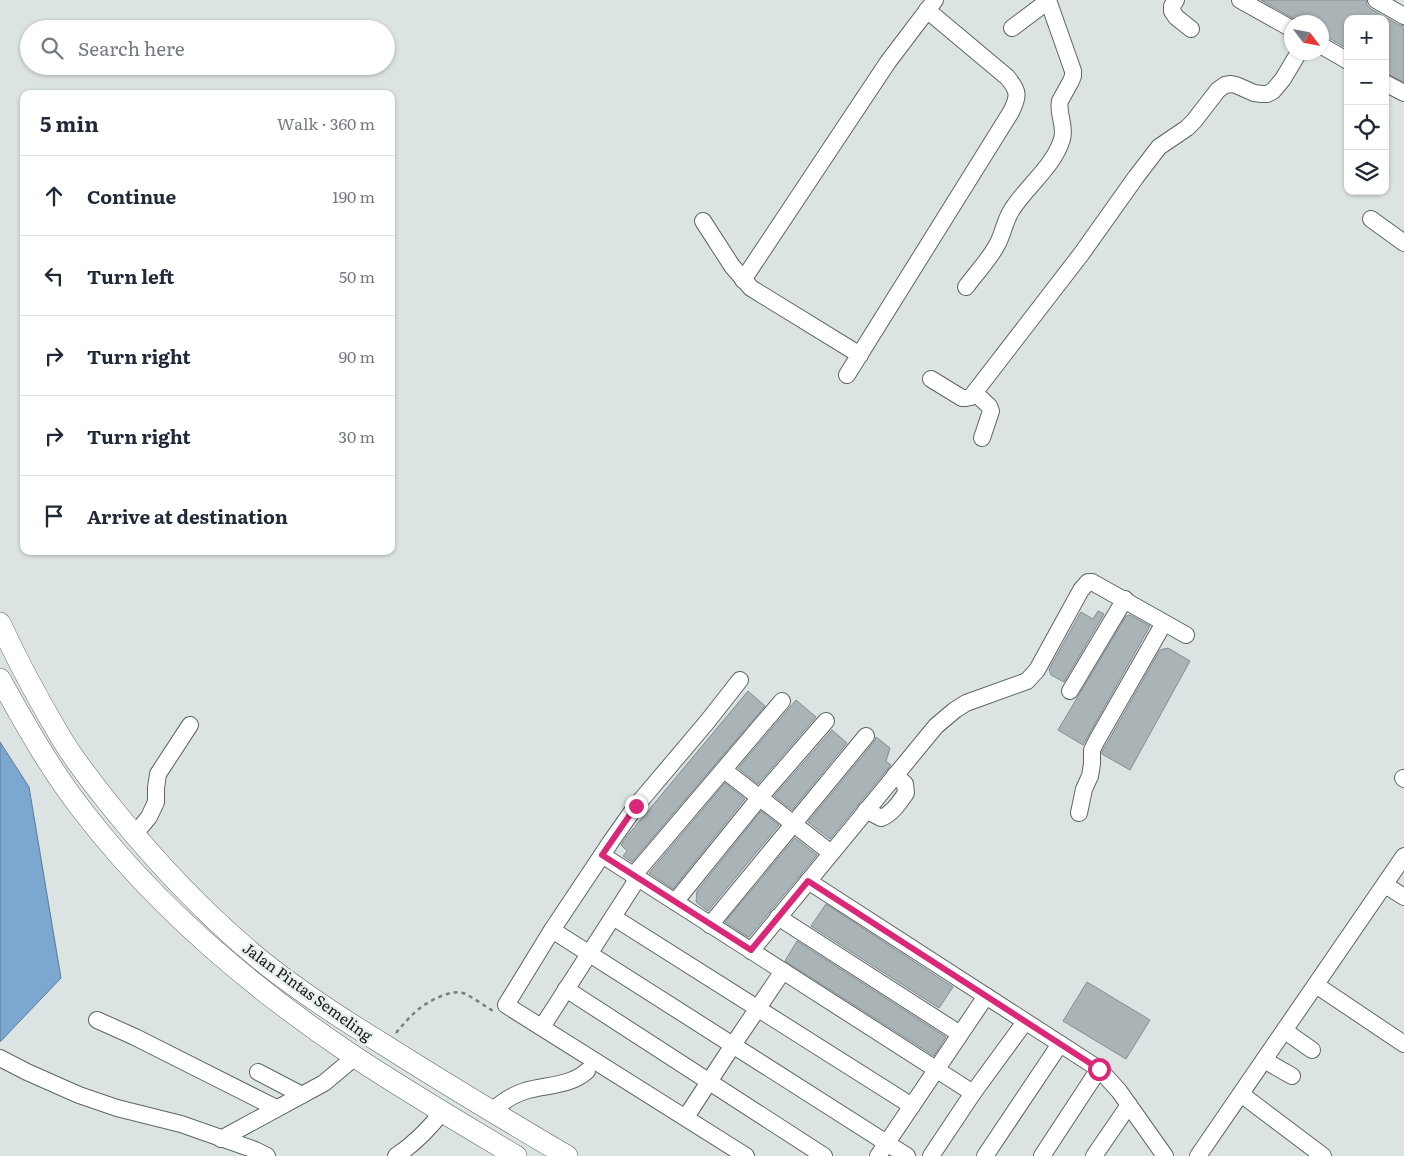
<!DOCTYPE html>
<meta charset="utf-8">
<style>
body{margin:0;font-family:Literata,serif;background:#f6f6f7;color:#1f2937}
.controls{position:absolute;right:15px;top:15px;display:grid;overflow:hidden;border-radius:10px;box-shadow:0 1px 4px #0004}
.controls button{width:45px;height:45px;display:grid;place-items:center;padding:0;border:0;border-bottom:1px solid #e0e1e3;background:#fff;color:#1f2937;font:25px sans-serif}
.compass{position:absolute;left:1284px;top:15px;width:45px;height:45px;border-radius:50%;background:#fff;box-shadow:0 1px 4px #0004;rotate:122deg}
.stop{position:absolute;width:15px;height:15px;margin:-11px;border:4px solid #db2777;border-radius:50%;background:#fff}
.stop.end{background:#db2777;border-color:#fff;box-shadow:0 1px 5px #0008}
.list{margin:0;padding:0;list-style:none}
h2{display:flex;justify-content:space-between;align-items:center;height:65px;margin:0;padding:0 20px;font-size:21px}
h2 small{font-size:16px;font-weight:400;color:#747a83}
.list li{display:grid;grid-template-columns:32px 1fr auto;gap:15px;align-items:center;box-sizing:border-box;height:80px;padding:0 20px;border-top:1px solid #e0e1e3}
.list b{display:block;font-size:19px;white-space:nowrap}
.list em{font-size:16px;font-style:normal;color:#747a83}
.icon{flex:none;width:28px;height:28px;fill:none;stroke:currentColor;stroke-width:2;stroke-linecap:round;stroke-linejoin:round}
.map{position:relative;flex:none;width:1404px;height:1156px;overflow:hidden}
.search{position:absolute;background:#fff;box-shadow:0 1px 4px #0004;left:20px;top:20px;width:375px;height:55px;display:flex;align-items:center;gap:12px;box-sizing:border-box;padding:0 18px;border-radius:28px;color:#747a83;font-size:19px}
.panel{position:absolute;background:#fff;box-shadow:0 1px 4px #0004;left:20px;top:90px;width:375px;height:465px;border-radius:10px}
.map>svg:first-child{display:block}
.water{fill:#7ba7d0;stroke:#5c7c99}
.building{fill:#aab3b5;stroke:#848d8f}
.lines{fill:none;stroke-linecap:round;stroke-linejoin:round}
.minor-casing{stroke:#5d6563;stroke-width:18}
.major-casing{stroke:#5d6563;stroke-width:22}
.path{stroke:#797f7e;stroke-width:2.5;stroke-dasharray:4 4;stroke-linecap:butt}
.minor{stroke:#fff;stroke-width:16}
.major{stroke:#fff;stroke-width:21}
.route{stroke:#db2777;stroke-width:6}
.labels{text-anchor:middle;dominant-baseline:central;stroke-width:5;stroke-linejoin:round;paint-order:stroke}
.street-label{font-size:15px;fill:#151818;stroke:#e8f1ef}
</style>
<div class="map">
<svg width="1404" height="1156" viewBox="0 0 1404 1156">
<rect width="100%" height="100%" fill="#dbe4e2"/>
<path class="water" d="M0,742L29,787L61,978L0,1042Z"/>
<g class="building">
<path d="M1261,0H1366L1367,5L1371,9L1399,25L1404,26V82L1385,73V19H1348V49L1327,37L1322,36V22H1299Z"/>
<path d="M1098,611L1104,614L1064,682L1051,675L1049,669L1081,612L1093,619Z"/>
<path d="M1130,615L1150,626L1083,745L1058,730L1126,616Z"/>
<path d="M1168,648L1190,661L1130,770L1102,754V752L1160,650Z"/>
<path d="M748,691L765,706L632,862L623,856L627,851L621,845L627,836Z"/>
<path d="M796,700L816,717L758,784L738,768Z"/>
<path d="M832,730L847,743L792,810L774,796Z"/>
<path d="M876,737L890,748L886,761L891,765L830,839L808,822L874,742Z"/>
<path d="M725,783L745,799L673,889L649,873Z"/>
<path d="M761,811L779,825L708,911L696,902L697,891Z"/>
<path d="M795,838L817,855L750,936L748,937L725,922Z"/>
<path d="M826,904L953,987L939,1008L811,926Z"/>
<path d="M797,941L946,1037L934,1056L785,961Z"/>
<path d="M1087,982L1150,1020L1126,1059L1063,1021Z"/>
</g>
<g class="lines">
<defs>
<g id="minor">
<path d="M1176,0L1172,6V11L1176,17L1191,29"/>
<path d="M1240,0L1292,29"/>
<path d="M1376,0L1404,16"/>
<path d="M1012,28L1048,1"/>
<path d="M1322,46L1348,61"/>
<path d="M1385,83L1404,93"/>
<path d="M1371,219L1404,243"/>
<path d="M703,221L732,266L751,288L860,355"/>
<path d="M743,280L888,62L935,0"/>
<path d="M966,287C976,273 990,259 998,243C1004,231 1005,219 1013,208C1028,185 1054,166 1062,139C1066,125 1057,114 1060,101L1071,81L1073,76V71L1048,0"/>
<path d="M847,375L1011,112C1019,96 1019,91 1007,77L927,10"/>
<path d="M931,379L962,398H966L971,397L1082,253L1136,177L1159,147L1187,128L1194,121L1218,90L1225,85L1231,84L1236,85L1254,93L1262,94H1267L1273,91L1283,79L1299,52"/>
<path d="M975,393L989,406L991,411L982,438"/>
<path d="M740,680L707,722L636,806L612,840L552,930L506,1005L746,1156"/>
<path d="M1070,691L1125,599"/>
<path d="M724,770L831,853"/>
<path d="M1403,778L1404,779"/>
<path d="M866,810L881,818C892,814 899,803 906,793L905,784L895,775"/>
<path d="M1079,813L1084,789L1090,776L1092,764V750L1097,740L1164,623"/>
<path d="M134,835L149,817L156,802V788L158,774L190,725"/>
<path d="M602,855L973,1093"/>
<path d="M633,876L782,701"/>
<path d="M808,881L1099,1069L1119,1091L1165,1156"/>
<path d="M1385,885L1404,897"/>
<path d="M675,902L760,797L826,721"/>
<path d="M613,917L912,1106"/>
<path d="M778,917L960,1034"/>
<path d="M710,925L866,736"/>
<path d="M552,930L907,1156"/>
<path d="M751,951L936,726L955,710L966,703L1027,681L1037,670L1081,590L1088,582H1092L1186,635"/>
<path d="M1316,985L1404,1044"/>
<path d="M566,989L824,1156"/>
<path d="M97,1020L135,1037L276,1108"/>
<path d="M542,1027L638,878"/>
<path d="M1285,1031L1312,1050"/>
<path d="M0,1058L27,1072L79,1095L117,1108L181,1124L255,1150L267,1156"/>
<path d="M1264,1060L1292,1076"/>
<path d="M258,1072L302,1095"/>
<path d="M1241,1094L1323,1156"/>
<path d="M492,1111C502,1102 512,1095 525,1091C545,1085 571,1086 587,1071"/>
<path d="M686,1117L733,1045L783,971"/>
<path d="M221,1139L324,1083L355,1057"/>
<path d="M396,1156C414,1144 429,1129 442,1112"/>
<path d="M878,1156L986,996"/>
<path d="M931,1156L973,1093L1025,1022"/>
<path d="M985,1156L1060,1044"/>
<path d="M1042,1156L1099,1069"/>
<path d="M1094,1156L1129,1105"/>
<path d="M1198,1156L1404,856"/>
</g>
<g id="major">
<path d="M0,623C18,662 38,699 60,736C75,762 95,786 114,810C157,863 205,914 258,958C298,991 342,1019 386,1046C446,1084 506,1120 567,1156"/>
<path d="M0,679C25,724 50,769 82,810C157,908 253,989 355,1057C408,1092 462,1124 516,1156"/>
</g>
</defs>
<use href="#minor" class="minor-casing"/>
<use href="#major" class="major-casing"/>
<path class="path" d="M396,1033C410,1016 422,1003 444,995C450,993 456,991 463,993C473,997 483,1005 493,1011"/>
<use href="#minor" class="minor"/>
<use href="#major" class="major"/>
</g>
<g class="lines">
<path class="route" d="M636,806L602,855L751,950L808,881L1099,1069"/>
</g>
<g class="labels">
<g class="street-label">
<text transform="translate(308 991) rotate(36)">Jalan Pintas Semeling</text>
</g>
</g>
</svg>
<div class="controls">
<button>+</button>
<button>−</button>
<button><svg class="icon" aria-label="locate" viewBox="0 0 24 24"><circle cx="12" cy="12" r="6"/><path d="M12 2v4M12 18v4M2 12h4M18 12h4"/></svg></button>
<button><svg class="icon" aria-label="layers" viewBox="0 0 24 24"><path d="M12 4l9 5-9 5-9-5zM3 14l9 5 9-5"/></svg></button>
</div>
<svg class="compass" viewBox="-18 -18 36 36"><path d="M0-13l5 13h-10z" fill="#e53935"/><path d="M0 13l5-13h-10z" fill="#747a83"/></svg>
<div class="stop" style="left:1099px;top:1069px"></div>
<div class="stop end" style="left:636px;top:806px"></div>
<div class="search"><svg class="icon" aria-label="search" viewBox="0 0 24 24"><circle cx="10" cy="10" r="6"/><path d="M15 15l6 6"/></svg>Search here</div>
<section class="panel">
<h2>5 min<small>Walk · 360 m</small></h2>
<ul class="list">
<li><svg class="icon" aria-label="ahead" viewBox="0 0 24 24"><path d="M12 20V5M6 11l6-6 6 6"/></svg><div><b>Continue</b></div><em>190 m</em></li>
<li><svg class="icon" aria-label="left" viewBox="0 0 24 24"><path d="M17 20v-9H6M10 6l-5 5 5 5"/></svg><div><b>Turn left</b></div><em>50 m</em></li>
<li><svg class="icon" aria-label="right" viewBox="0 0 24 24"><path d="M7 20v-9h11M14 6l5 5-5 5"/></svg><div><b>Turn right</b></div><em>90 m</em></li>
<li><svg class="icon" aria-label="right" viewBox="0 0 24 24"><path d="M7 20v-9h11M14 6l5 5-5 5"/></svg><div><b>Turn right</b></div><em>30 m</em></li>
<li><svg class="icon" aria-label="arrive" viewBox="0 0 24 24"><path d="M6 21V4h12l-3 4 3 4H6"/></svg><div><b>Arrive at destination</b></div></li>
</ul>
</section>
</div>
